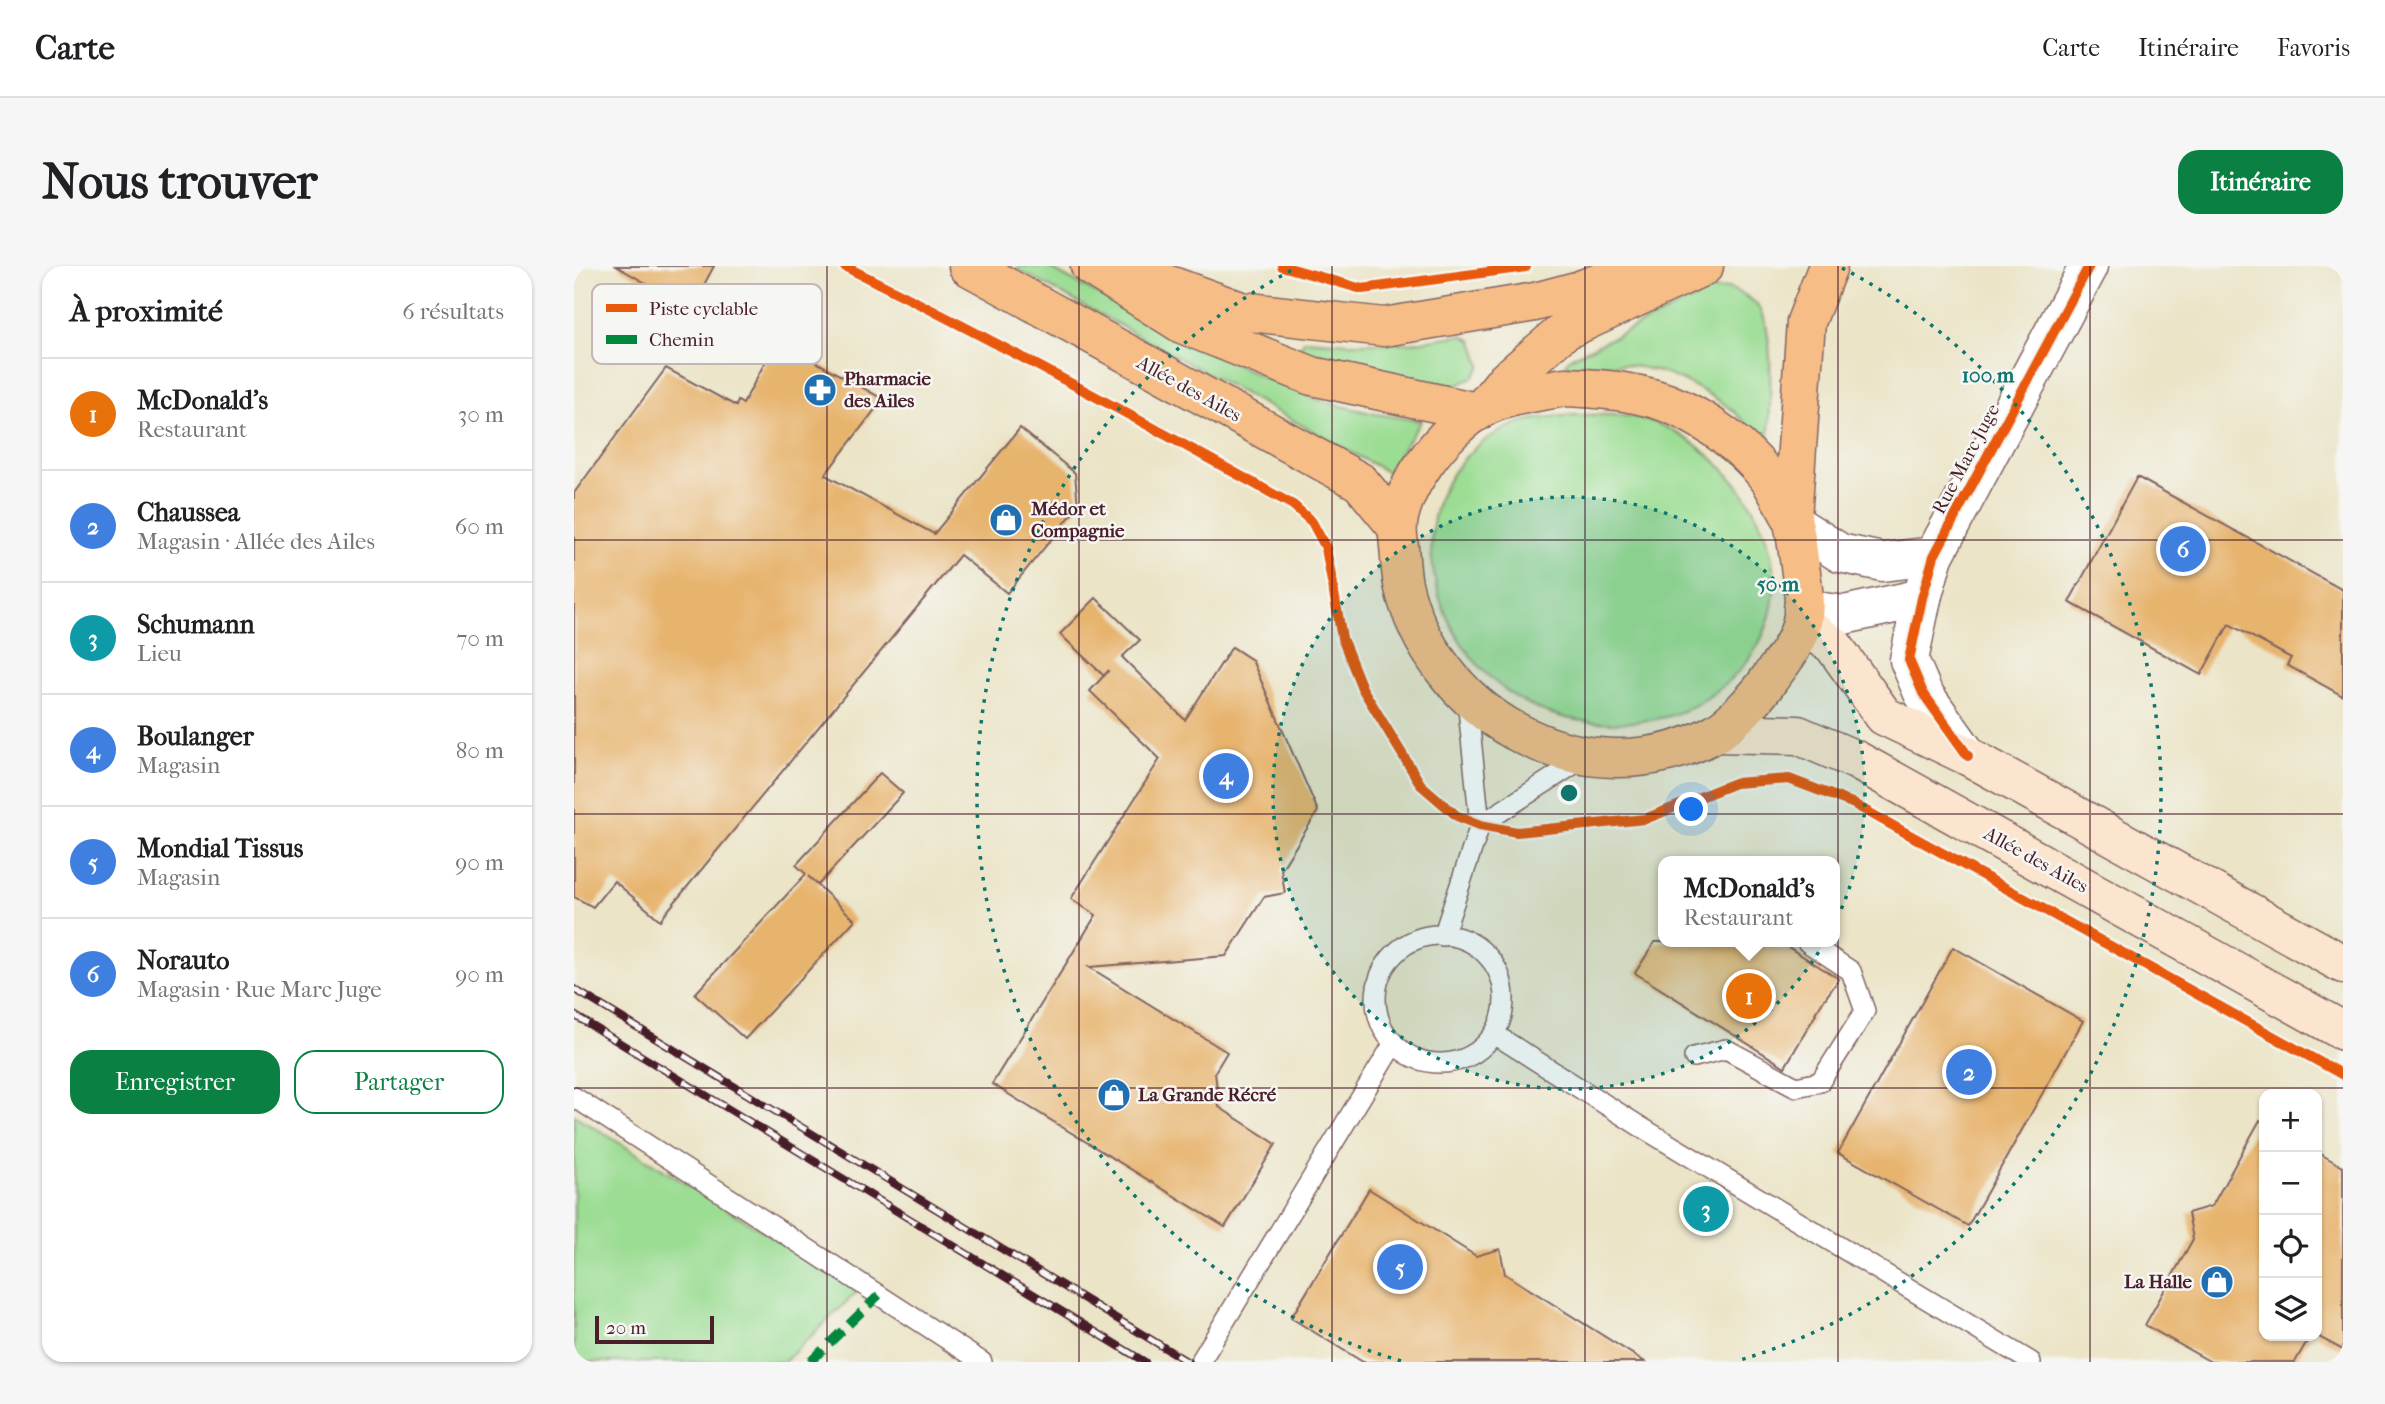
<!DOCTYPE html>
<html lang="fr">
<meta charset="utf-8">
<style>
body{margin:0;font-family:"IM FELL French Canon",serif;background:#f6f6f6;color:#202124}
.controls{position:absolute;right:21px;bottom:21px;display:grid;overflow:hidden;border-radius:14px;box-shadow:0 2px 5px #0004}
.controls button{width:63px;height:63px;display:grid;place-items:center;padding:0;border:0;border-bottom:2px solid #e0e0e0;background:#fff;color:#202124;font:35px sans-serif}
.scale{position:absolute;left:21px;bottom:18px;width:119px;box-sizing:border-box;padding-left:7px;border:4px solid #4a1f2b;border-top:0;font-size:19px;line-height:24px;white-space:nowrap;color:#4a1f2b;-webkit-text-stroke:5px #f6f6f2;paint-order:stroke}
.you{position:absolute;left:1118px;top:544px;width:24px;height:24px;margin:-18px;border:5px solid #fff;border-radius:50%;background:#1a73e8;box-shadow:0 0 0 10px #1a73e833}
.badge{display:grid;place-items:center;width:46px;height:46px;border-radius:50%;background:#0b8043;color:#fff;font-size:23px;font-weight:700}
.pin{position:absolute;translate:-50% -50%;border:4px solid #fff;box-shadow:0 2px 7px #0006}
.popup{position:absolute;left:1084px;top:590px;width:182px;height:91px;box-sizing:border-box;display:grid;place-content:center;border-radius:14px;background:#fff;filter:drop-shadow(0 2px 5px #0005);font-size:23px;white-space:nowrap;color:#757577}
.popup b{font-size:26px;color:#202124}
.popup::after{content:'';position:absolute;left:50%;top:100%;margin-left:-14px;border:14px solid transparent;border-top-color:#fff}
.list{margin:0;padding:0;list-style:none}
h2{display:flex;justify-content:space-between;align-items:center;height:91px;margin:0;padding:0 28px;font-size:30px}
h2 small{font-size:23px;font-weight:400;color:#757577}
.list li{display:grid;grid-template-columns:46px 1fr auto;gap:21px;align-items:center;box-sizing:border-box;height:112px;padding:0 28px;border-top:2px solid #e0e0e0}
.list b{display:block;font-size:26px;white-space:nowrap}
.list p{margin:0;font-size:23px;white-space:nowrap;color:#757577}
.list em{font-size:23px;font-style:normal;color:#757577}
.actions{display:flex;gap:14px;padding:21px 28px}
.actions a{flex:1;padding:16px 0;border:2px solid #0b8043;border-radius:21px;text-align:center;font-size:24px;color:#0b8043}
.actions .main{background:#0b8043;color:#fff}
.icon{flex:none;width:38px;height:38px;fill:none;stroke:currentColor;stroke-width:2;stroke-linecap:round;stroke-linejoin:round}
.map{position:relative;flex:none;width:1769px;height:1096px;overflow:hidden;border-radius:21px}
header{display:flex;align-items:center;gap:42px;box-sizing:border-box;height:98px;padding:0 35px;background:#fff;border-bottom:2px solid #e0e0e0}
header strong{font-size:33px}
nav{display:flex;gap:38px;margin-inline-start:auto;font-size:24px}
.intro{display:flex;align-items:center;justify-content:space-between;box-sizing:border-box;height:168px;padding:0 42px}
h1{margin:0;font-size:49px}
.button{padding:18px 32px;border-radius:21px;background:#0b8043;color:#fff;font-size:24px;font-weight:700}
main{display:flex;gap:42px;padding:0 42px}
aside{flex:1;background:#fff;border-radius:21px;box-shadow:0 2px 5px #0004}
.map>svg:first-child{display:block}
.green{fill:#9cdd94;stroke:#737e60;stroke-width:2}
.building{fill:#e7b46e}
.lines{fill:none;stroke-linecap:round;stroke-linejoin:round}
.service-casing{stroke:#826462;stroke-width:22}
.minor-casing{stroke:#826462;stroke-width:41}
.secondary-casing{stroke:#826462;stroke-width:41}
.primary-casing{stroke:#826462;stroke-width:41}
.service{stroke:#fff;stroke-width:19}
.minor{stroke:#fff;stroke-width:38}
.secondary{stroke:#fbe5cf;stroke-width:38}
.primary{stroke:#f6be86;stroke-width:38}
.rail-casing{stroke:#4a1f2b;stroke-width:8}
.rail{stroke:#f6f6f2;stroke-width:5;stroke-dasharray:16;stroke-linecap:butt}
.quiet{stroke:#00873e;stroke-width:9;stroke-dasharray:18 9;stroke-linecap:butt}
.cycleway-casing{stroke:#f6f6f2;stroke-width:15}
.cycleway{stroke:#e8590c;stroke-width:10}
.grid{fill:none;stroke:#4a1f2b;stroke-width:2;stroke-opacity:0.55}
.ring{fill:none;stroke:#0f766e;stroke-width:3.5;stroke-dasharray:3.5 7}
.labels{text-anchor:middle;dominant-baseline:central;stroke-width:5;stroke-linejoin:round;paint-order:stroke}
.poi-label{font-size:19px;font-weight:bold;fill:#4a1f2b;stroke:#f6f6f2;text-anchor:start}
.street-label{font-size:19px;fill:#4a1f2b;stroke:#f6f6f2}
.key{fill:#f6f6f2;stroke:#c2b6b6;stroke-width:2}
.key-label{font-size:19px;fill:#4a1f2b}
.centre{fill:#0f766e;stroke:#f6f6f2;stroke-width:3.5}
.ring-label{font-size:21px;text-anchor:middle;font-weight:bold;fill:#0f766e;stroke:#f6f6f2;stroke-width:5;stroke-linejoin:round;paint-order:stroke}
</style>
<header>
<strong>Carte</strong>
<nav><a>Carte</a><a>Itinéraire</a><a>Favoris</a></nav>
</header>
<div class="intro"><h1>Nous trouver</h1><a class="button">Itinéraire</a></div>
<main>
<aside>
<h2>À proximité<small>6 résultats</small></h2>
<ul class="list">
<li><span class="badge" style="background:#e8710a">1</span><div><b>McDonald's</b><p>Restaurant</p></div><em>30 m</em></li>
<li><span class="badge" style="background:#3f7fe0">2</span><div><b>Chaussea</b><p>Magasin · Allée des Ailes</p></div><em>60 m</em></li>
<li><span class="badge" style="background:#0f9aa8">3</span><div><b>Schumann</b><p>Lieu</p></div><em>70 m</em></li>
<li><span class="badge" style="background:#3f7fe0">4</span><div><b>Boulanger</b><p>Magasin</p></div><em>80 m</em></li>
<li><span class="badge" style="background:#3f7fe0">5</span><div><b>Mondial Tissus</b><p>Magasin</p></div><em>90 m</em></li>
<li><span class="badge" style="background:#3f7fe0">6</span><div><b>Norauto</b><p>Magasin · Rue Marc Juge</p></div><em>90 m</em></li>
</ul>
<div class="actions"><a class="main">Enregistrer</a><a>Partager</a></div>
</aside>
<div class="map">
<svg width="1769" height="1096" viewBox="0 0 1769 1096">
<rect width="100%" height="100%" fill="#f6f6f2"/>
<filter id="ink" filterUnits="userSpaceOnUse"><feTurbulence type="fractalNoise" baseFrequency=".0143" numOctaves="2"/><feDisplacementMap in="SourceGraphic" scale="14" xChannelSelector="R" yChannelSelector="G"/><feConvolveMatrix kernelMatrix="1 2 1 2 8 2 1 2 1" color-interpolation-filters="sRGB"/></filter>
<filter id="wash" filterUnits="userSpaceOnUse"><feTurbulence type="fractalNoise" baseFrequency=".00686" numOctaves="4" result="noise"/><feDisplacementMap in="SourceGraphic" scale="28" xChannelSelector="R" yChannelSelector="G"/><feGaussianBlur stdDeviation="1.57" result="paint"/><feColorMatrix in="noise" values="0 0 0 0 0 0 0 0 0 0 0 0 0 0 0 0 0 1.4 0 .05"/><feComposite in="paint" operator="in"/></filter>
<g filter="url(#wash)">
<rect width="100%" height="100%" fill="#ebe4c7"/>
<g class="green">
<path d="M445,0H472L585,62L696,114L747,135L801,148L847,155L813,206L443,3Z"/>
<path d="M1154,22C1168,27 1181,33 1188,47C1201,73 1195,144 1195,176C1178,169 1169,151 1154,141C1128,122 1093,105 1060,100C1039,96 1017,99 995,100L992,97L996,92L1138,24Z"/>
<path d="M888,69L899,75L907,100L900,110L882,120L840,116L733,92L726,85L727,79L731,74L775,77H835Z"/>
<path d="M1002,149C1028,149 1056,147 1080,156C1179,196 1248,324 1159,411C1139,430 1114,446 1087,452C1046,460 1001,459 962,442C848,391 806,209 945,157C962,151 984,151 1002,149Z"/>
<path d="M0,849L285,1024L210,1096H0Z"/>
</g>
<g id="blocks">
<g class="building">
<path d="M42,0H140L117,43Z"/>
<path d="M215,81L309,133L251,209L360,268L446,162L501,207L504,241L433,327L386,289L86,654L40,615L19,641L0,631V227L92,102L162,140L164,135L169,138L197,85L209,92Z"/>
<path d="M1563,211L1769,324V430L1713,399L1717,392L1655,358L1627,409L1495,336Z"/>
<path d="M522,332L566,374L548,391L611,454L658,381L678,394L744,545L707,604L711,627L690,631L652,690L515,701L653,786L641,806L645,841L702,878L651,961L418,818L522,649L497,633L586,493L516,425L535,404L530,410L486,368Z"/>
<path d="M306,507L329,527L244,619L234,610L281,654L171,773L121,728L232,608L222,599Z"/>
<path d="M1081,676H1206L1265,713L1241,747L1242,748L1211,801L1061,707Z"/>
<path d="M1379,681L1509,755L1394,960L1264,887Z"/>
<path d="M1686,854L1690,857V1070H1736L1721,1096H1637L1571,1059L1619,973L1614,947L1638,940Z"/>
<path d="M1743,886L1769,901V1084L1743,1070Z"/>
<path d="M795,923L902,990L926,983L931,1008L1071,1096H789L717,1052Z"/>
</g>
</g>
</g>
<g filter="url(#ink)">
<use href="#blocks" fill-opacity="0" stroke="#826462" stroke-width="2"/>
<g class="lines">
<defs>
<g id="service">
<path d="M906,559L1011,491"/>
<circle cx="866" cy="733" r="64"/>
<path d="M869,670L906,559L893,433"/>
<path d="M920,768L1067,861L1457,1096"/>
<path d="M1120,791L1152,783L1222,821L1246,816L1291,745L1277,705L1233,676"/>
<path d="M0,831L408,1096"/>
<path d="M626,1096L820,777"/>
</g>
<g id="minor">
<path d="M1219,257L1266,287L1308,296L1360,290"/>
<path d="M1229,343L1270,349L1348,332"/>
<path d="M1394,490L1349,427L1335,394L1348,332L1360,290L1515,0"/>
</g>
<g id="secondary">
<path d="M1228,358L1259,379L1310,450L1394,490L1769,698"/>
<path d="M1142,467L1224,469L1282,494L1769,765"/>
</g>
<g id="primary">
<path d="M394,0L786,216L823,261"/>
<path d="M516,0L608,58L738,110L903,146"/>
<path d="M543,0L667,45L810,61L961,36L1006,24L1070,0"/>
<path d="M991,121C1029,123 1070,125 1105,142C1135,156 1171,182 1192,209C1198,216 1203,227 1208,235C1212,242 1217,249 1219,257C1222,268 1223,281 1225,293C1228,315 1233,338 1227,360C1221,380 1209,395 1196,412C1185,429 1158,458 1140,468C1076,502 1003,499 941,465C886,435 843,380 829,318C826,303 826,286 824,270C819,228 872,161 908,142C934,129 963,126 991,121Z"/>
<path d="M913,137L930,116L990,65L1130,0"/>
<path d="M1218,252L1232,56L1254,0"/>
</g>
</defs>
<use href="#service" class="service-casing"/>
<use href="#minor" class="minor-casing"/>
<use href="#secondary" class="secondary-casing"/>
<use href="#primary" class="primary-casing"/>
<use href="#service" class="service"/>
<use href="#minor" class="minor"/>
<use href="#secondary" class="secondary"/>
<use href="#primary" class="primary"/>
<defs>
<g id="rail">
<path d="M0,723L614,1096"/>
<path d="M0,749L571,1096"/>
</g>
</defs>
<use href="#rail" class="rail-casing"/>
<use href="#rail" class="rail"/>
<path class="quiet" d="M236,1096L305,1029"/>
<defs>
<g id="cycleway">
<path d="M270,0C422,75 571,157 719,239L738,256L752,282L768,372L788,422L847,519L883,550L906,559L943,566L1071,553L1161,517L1215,513L1278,537L1769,809"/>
<path d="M708,0L788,23L952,1"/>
<path d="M1394,490L1349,427L1335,394L1348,332L1360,290L1515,0"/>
</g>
</defs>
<use href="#cycleway" class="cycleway-casing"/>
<use href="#cycleway" class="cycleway"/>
</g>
</g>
<path class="grid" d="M253,0V1096M505,0V1096M758,0V1096M1011,0V1096M1264,0V1096M1516,0V1096M0,274H1769M0,548H1769M0,822H1769"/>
<circle cx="995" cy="527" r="296" fill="#0f766e" fill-opacity=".12"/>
<g class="ring">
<circle cx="995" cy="527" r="296"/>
<path d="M827 1095A592 592 0 0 1 722 2M1268 2A592 592 0 0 1 1163 1095"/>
</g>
<defs>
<symbol id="pharmacy-disc" viewBox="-11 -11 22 22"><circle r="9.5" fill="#1f6fb2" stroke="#f6f6f2"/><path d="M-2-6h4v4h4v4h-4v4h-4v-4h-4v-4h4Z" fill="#fff"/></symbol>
<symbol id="shop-disc" viewBox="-11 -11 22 22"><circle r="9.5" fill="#1f6fb2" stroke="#f6f6f2"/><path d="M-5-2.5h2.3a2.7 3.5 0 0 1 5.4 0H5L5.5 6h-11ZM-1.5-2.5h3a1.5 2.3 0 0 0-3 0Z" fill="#fff"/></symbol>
</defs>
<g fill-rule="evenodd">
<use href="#pharmacy-disc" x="227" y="105" width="38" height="38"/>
<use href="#shop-disc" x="413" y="235" width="38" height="38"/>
<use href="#shop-disc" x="521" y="810" width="38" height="38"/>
<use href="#shop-disc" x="1624" y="997" width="38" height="38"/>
</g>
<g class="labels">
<g class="poi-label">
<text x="270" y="113">Pharmacie<tspan x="270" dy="22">des Ailes</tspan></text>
<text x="457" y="243">Médor et<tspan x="457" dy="22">Compagnie</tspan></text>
<text x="564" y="829">La Grande Récré</text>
<text x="1618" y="1016" text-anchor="end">La Halle</text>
</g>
<g class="street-label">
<text transform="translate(615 123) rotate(29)">Allée des Ailes</text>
<text transform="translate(1392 193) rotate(-62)">Rue Marc Juge</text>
<text transform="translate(1462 594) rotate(29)">Allée des Ailes</text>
</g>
</g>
<rect x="18" y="18" width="230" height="80" rx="10" class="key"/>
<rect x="32" y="38" width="31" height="8" fill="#e8590c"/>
<rect x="32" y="69" width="31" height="9" fill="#00873e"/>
<g class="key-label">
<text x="75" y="49">Piste cyclable</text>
<text x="75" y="80">Chemin</text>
</g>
<circle cx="995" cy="527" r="10" class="centre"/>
<g class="ring-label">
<text x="1414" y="116">100 m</text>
<text x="1204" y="325">50 m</text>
</g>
</svg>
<div class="controls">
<button>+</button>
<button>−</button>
<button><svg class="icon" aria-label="locate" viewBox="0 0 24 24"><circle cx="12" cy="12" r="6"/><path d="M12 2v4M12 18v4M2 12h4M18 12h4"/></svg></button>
<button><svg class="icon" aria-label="layers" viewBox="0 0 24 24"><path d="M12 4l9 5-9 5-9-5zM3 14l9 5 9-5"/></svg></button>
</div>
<div class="scale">20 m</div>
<div class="you"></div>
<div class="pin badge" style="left:1175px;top:730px;background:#e8710a">1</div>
<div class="popup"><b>McDonald's</b>Restaurant</div>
<div class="pin badge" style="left:1395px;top:806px;background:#3f7fe0">2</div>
<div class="pin badge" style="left:1132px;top:943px;background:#0f9aa8">3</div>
<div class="pin badge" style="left:652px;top:510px;background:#3f7fe0">4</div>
<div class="pin badge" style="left:826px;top:1001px;background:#3f7fe0">5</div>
<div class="pin badge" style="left:1609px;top:283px;background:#3f7fe0">6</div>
</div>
</main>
